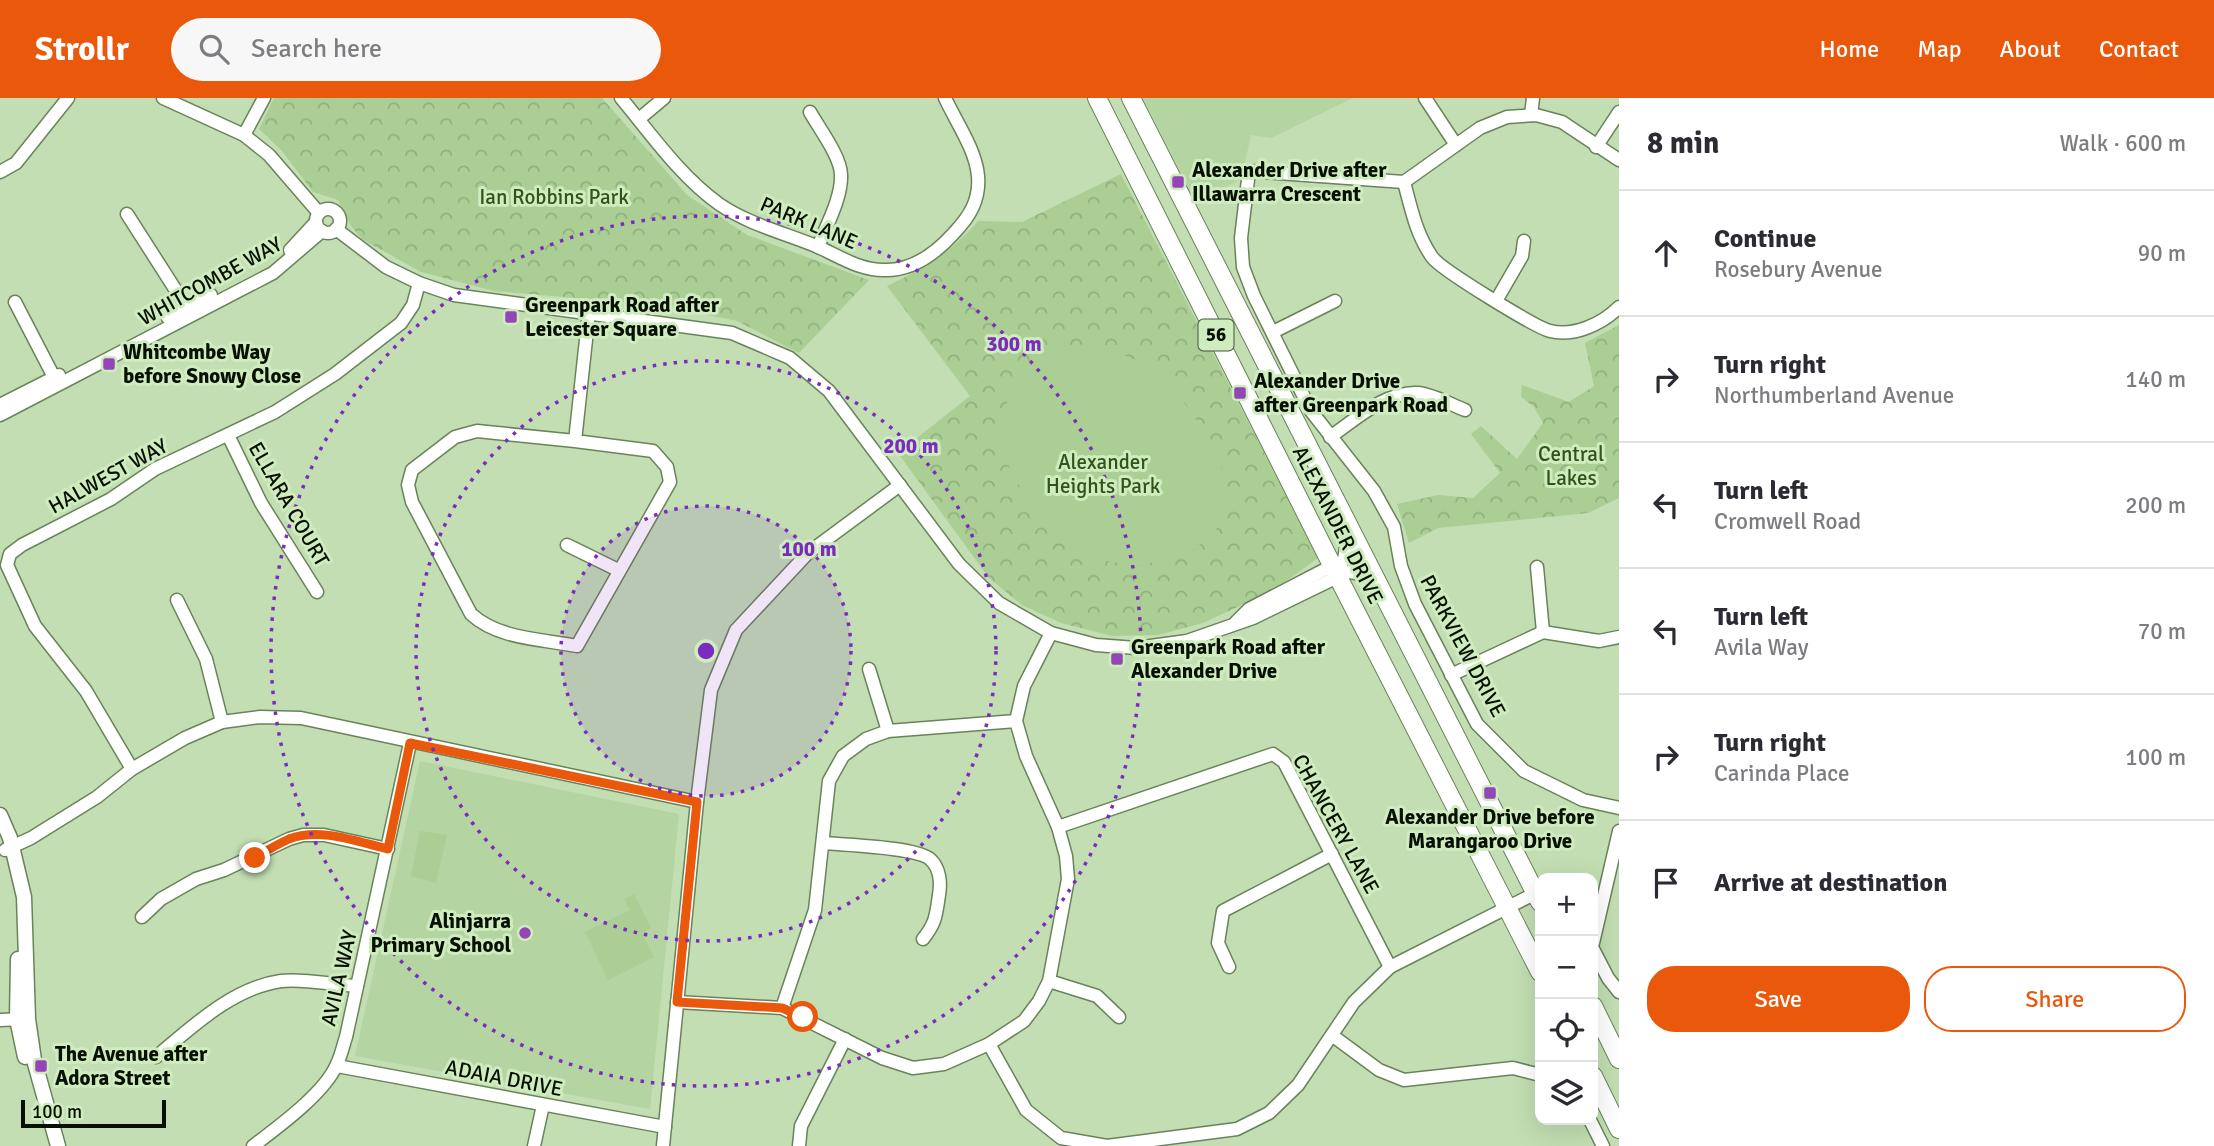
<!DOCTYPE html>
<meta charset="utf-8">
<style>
body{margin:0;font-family:Signika,sans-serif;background:#f7f7f7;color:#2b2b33}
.controls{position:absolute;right:21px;bottom:21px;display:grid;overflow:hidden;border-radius:14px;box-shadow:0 7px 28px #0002}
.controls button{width:63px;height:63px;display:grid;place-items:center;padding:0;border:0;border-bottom:2px solid #e1e1e2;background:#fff;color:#2b2b33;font:35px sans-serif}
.scale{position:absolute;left:21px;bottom:18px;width:145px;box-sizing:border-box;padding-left:7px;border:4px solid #071003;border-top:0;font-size:19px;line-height:24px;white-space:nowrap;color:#071003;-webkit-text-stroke:5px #cfecbf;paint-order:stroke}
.stop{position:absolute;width:21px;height:21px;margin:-16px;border:5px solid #ea580c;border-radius:50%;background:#fff}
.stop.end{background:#ea580c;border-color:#fff;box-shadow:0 2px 7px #0008}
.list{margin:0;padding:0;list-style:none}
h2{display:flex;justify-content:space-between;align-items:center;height:91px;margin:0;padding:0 28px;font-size:30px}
h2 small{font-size:23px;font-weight:400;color:#7c7c81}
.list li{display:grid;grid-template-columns:46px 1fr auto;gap:21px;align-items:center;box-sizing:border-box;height:126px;padding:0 28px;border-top:2px solid #e1e1e2}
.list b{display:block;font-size:26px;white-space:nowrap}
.list p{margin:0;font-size:23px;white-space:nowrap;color:#7c7c81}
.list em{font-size:23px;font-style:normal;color:#7c7c81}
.actions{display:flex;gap:14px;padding:21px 28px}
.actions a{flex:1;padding:16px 0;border:2px solid #ea580c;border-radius:28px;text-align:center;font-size:24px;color:#ea580c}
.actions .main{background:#ea580c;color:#fff}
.icon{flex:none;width:38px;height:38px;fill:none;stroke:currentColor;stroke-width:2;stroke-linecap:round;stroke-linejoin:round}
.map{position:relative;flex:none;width:1619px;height:1048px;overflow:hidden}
header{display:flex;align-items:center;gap:42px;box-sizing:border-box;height:98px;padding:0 35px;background:#ea580c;color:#fff}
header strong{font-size:33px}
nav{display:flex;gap:38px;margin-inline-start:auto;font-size:24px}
.search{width:490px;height:63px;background:#f7f7f7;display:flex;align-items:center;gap:18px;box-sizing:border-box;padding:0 24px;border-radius:38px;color:#7c7c81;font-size:26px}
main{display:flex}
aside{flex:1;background:#fff}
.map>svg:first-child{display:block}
.built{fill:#b4d4a2}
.forest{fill:url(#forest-crowns)}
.garden{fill:#aace94}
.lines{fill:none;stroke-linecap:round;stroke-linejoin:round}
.minor-casing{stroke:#69835a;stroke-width:15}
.tertiary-casing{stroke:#69835a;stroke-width:17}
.primary-casing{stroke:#69835a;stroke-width:20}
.minor{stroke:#fff;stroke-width:12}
.tertiary{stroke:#fff;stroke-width:14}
.primary{stroke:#fff;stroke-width:18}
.route{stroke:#ea580c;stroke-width:9}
.ring{fill:none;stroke:#7b2cbf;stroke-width:3.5;stroke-dasharray:3.5 7}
.poi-dot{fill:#9446b6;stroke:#cfecbf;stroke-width:2.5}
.labels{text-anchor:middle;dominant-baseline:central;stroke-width:6;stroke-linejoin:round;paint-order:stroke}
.shield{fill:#cfecbf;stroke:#43523b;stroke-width:2}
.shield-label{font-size:19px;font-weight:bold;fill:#071003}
.poi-label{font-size:21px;font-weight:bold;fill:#071003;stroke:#cfecbf;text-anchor:start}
.park-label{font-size:21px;fill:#315219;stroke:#cfecbf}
.street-label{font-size:21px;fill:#071003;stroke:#cfecbf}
.centre{fill:#7b2cbf;stroke:#cfecbf;stroke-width:3.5}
.ring-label{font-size:21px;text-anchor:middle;font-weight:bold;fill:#7b2cbf;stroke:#cfecbf;stroke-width:6;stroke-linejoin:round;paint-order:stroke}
</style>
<header>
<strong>Strollr</strong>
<div class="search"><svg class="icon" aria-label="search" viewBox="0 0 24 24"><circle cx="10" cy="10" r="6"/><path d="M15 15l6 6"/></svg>Search here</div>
<nav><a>Home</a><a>Map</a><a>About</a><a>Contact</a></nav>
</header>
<main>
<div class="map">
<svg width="1619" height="1048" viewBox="0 0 1619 1048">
<defs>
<pattern id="forest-crowns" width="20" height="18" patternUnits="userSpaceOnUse" patternTransform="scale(1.75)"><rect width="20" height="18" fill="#aace94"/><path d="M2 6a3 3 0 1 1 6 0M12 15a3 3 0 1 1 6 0" fill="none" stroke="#91b07e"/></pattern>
</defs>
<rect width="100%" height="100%" fill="#c2deb2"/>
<g class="built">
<path d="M1143,0H1353L1271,40L1251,37L1241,81L1196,105Z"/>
<path d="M420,663L679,716L650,1011L355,958Z"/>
</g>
<g class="forest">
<path d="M274,0H602L687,97L747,137L869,182L799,255L737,223L659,207L494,193L421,174L362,141L351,128L338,102L313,94L282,53L259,31Z"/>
<path d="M1121,76L1318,460L1274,492L1203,525L1158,537L1112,538L1061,525L1022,507L989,480L898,355L970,298L887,188C921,172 954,152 978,123L1022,124Z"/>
<path d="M1619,227V400L1588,415L1438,430L1409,445L1397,406L1438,397L1473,400L1500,375L1471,336L1481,328L1517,361L1543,325L1534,309L1521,299L1522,287L1569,304L1594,288L1585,245Z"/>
</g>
<g class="garden">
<path d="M1066,248L1108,250L1145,266L1175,292L1213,345L1227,387L1229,415L1208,441L1183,459L1137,468L1107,463L1070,448L1049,427L1013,379L999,343L1008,301L1025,271Z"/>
<path d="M420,733L447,737L436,785L411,778Z"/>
<path d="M634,796L651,830L642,835L654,859L608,882L585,834L630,812L624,801Z"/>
</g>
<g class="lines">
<defs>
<g id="minor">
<path d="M163,0L244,37L269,57L319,115"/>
<path d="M621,0C651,36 680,78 719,106C748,126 784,135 816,148C839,158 860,173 886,172C913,172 937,154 954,135C970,118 980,102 978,78C976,52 956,24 945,0"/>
<path d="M1425,0L1456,47"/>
<path d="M810,14C819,30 841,59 841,77C842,100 826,128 818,149"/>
<path d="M1531,17L1533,0"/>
<path d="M639,21L664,0"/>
<path d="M244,37L264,0"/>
<path d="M1596,49L1619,14"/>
<path d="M1619,62L1562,24L1536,17L1507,19L1480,30L1404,84L1249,73L1241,140L1243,169L1254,198L1311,313L1374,393L1394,429L1401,468L1415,506L1477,626L1524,673L1583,702L1619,710"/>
<path d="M0,74L16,65L68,0"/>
<path d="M1404,84C1411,110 1416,136 1432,159C1440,171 1535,229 1550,233C1574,239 1602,226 1619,209"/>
<circle cx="328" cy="123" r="12"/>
<path d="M127,116L191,216"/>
<path d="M336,131L386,169L419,185L454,197L732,235L790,260L829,293L959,466L999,505L1051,535L1096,547L1136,550L1187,543L1253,520L1331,482L1344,461L1346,450L1343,428"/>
<path d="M290,152L315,125"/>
<path d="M1496,203L1522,158L1524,143"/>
<path d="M15,204L57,285"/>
<path d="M168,220L211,197"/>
<path d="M1273,234L1335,203"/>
<path d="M0,307L59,277"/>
<path d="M0,317L273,175L322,133"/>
<path d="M228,337L261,405L317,494"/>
<path d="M1330,339C1355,322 1385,293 1418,295C1434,297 1450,306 1465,312"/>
<path d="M575,343L653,353L667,369L670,384L577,548C541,541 498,541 471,516L412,404L408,387L412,372L455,339L477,333L575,343L589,214"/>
<path d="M567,447L618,472"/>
<path d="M1537,469L1543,534"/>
<path d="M177,502L206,561L222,624"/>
<path d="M1236,524L1249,511L1326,471L1356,475L1379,485"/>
<path d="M869,571L888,633"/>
<path d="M1451,577L1543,534L1599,543L1619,539"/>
<path d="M132,671L86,593L35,528L7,467L10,456L22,447L111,401L155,371L275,314L335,276L401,225L413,207L419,185"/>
<path d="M1058,729L1273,656L1284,664L1390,869"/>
<path d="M824,745C846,747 916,749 930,761C940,770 941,785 939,797C936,817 936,825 923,841"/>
<path d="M5,752L31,740L97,699L132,671L185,640L222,624L260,619L301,620L697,704"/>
<path d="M142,819L161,801L196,781L224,772L289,741L303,737H324L388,751"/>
<path d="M1593,845L1619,733"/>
<path d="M1593,851L1608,880L1619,894"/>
<path d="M1229,869L1218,845L1223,813L1332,756"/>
<path d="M1049,883L1097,898L1119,919"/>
<path d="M677,904L782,910L882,960L913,970L944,966L989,946L1024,923L1039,903L1049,883L1068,781L1066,758L1058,729L1026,658L1016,623L1024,588L1051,535"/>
<path d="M782,910L815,812L829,683L843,658L866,641L888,633L1016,623"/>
<path d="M0,922L24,921"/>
<path d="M1333,938L1379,972L1404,982L1513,970L1540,977"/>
<path d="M989,946L1026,1012L1061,1040L1107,1048L1237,1031L1269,1015L1298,987L1354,904L1390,869L1536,795"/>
<path d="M156,959C192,929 232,890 281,883C301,880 335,887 357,888"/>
<path d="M337,968L665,1029"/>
<path d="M1590,1022L1603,1048"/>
<path d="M253,1048C278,1029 325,995 337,966C341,958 343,948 346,939L410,645"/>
<path d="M534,1048L543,1007"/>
<path d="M663,1048L697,704L711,592L736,532L808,455L900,387"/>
<path d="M799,1048L801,1028L845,941"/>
</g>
<g id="tertiary">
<path d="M0,717L10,740L24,799L28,921L34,962L58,1048"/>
<path d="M18,861L17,921L25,959"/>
</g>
<g id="primary">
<path d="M1097,0L1335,473L1540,874"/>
<path d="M1131,0L1540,804"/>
<path d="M1593,908L1619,961"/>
<path d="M1593,978L1619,1031"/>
</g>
</defs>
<use href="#minor" class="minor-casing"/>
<use href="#tertiary" class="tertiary-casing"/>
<use href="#primary" class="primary-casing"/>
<use href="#minor" class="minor"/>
<use href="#tertiary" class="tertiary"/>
<use href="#primary" class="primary"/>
</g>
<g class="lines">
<path class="route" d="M255,760C266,753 278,746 289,741C320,729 358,744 388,751L410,645L697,704L677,904L782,910L803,919"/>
</g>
<circle cx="706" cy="553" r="145" fill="#7b2cbf" fill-opacity=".12"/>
<g class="ring">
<circle cx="706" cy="553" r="145"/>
<circle cx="706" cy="553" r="290"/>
<circle cx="706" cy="553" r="435"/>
</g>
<g class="poi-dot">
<rect x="1171" y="77" width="14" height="14" rx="3.5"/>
<rect x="504" y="212" width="14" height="14" rx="3.5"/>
<rect x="102" y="259" width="14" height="14" rx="3.5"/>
<rect x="1233" y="288" width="14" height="14" rx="3.5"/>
<rect x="1110" y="554" width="14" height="14" rx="3.5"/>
<rect x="1483" y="688" width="14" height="14" rx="3.5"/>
<circle cx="525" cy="835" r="7"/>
<rect x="34" y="961" width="14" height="14" rx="3.5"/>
</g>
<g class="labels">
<rect class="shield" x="1198.5" y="221.5" width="35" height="31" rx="5"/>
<g class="shield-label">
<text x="1216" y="237">56</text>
</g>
<g class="poi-label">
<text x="1192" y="72">Alexander Drive after<tspan x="1192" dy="24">Illawarra Crescent</tspan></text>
<text x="525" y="207">Greenpark Road after<tspan x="525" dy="24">Leicester Square</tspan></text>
<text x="123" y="254">Whitcombe Way<tspan x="123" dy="24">before Snowy Close</tspan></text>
<text x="1254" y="283">Alexander Drive<tspan x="1254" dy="24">after Greenpark Road</tspan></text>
<text x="1131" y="549">Greenpark Road after<tspan x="1131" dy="24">Alexander Drive</tspan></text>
<text x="1490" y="719" text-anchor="middle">Alexander Drive before<tspan x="1490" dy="24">Marangaroo Drive</tspan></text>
<text x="511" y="823" text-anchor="end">Alinjarra<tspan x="511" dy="24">Primary School</tspan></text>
<text x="55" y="956">The Avenue after<tspan x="55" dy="24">Adora Street</tspan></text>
</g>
<g class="park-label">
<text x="554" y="99">Ian Robbins Park</text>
<text x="1571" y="356">Central<tspan x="1571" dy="24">Lakes</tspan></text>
<text x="1103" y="364">Alexander<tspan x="1103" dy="24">Heights Park</tspan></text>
</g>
<g class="street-label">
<text transform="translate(809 125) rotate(23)">PARK LANE</text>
<text transform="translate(210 183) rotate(-29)">WHITCOMBE WAY</text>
<text transform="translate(108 378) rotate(-29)">HALWEST WAY</text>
<text transform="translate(289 406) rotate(60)">ELLARA COURT</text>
<text transform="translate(1338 427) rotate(63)">ALEXANDER DRIVE</text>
<text transform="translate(1463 548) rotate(62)">PARKVIEW DRIVE</text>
<text transform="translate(1336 726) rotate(61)">CHANCERY LANE</text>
<text transform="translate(339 880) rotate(-77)">AVILA WAY</text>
<text transform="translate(504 980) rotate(11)">ADAIA DRIVE</text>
</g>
</g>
<circle cx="706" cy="553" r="10" class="centre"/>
<g class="ring-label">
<text x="1014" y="253">300 m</text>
<text x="911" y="355">200 m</text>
<text x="809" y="458">100 m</text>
</g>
</svg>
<div class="controls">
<button>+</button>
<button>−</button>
<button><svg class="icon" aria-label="locate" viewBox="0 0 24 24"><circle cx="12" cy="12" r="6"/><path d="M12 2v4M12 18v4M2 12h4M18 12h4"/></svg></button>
<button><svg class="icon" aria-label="layers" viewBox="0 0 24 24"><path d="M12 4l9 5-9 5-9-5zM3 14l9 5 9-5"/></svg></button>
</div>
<div class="scale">100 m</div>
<div class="stop" style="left:803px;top:919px"></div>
<div class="stop end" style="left:255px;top:760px"></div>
</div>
<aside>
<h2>8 min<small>Walk · 600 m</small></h2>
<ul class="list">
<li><svg class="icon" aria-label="ahead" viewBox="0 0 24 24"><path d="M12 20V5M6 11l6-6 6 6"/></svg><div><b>Continue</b><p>Rosebury Avenue</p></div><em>90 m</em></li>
<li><svg class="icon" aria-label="right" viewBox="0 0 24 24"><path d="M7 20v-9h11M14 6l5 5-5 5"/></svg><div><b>Turn right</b><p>Northumberland Avenue</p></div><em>140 m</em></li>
<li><svg class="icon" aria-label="left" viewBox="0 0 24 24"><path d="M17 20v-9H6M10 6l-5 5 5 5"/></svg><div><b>Turn left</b><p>Cromwell Road</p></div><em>200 m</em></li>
<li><svg class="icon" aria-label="left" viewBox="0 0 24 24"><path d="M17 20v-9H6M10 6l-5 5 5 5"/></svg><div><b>Turn left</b><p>Avila Way</p></div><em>70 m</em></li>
<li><svg class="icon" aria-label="right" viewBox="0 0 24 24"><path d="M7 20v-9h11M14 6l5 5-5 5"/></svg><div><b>Turn right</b><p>Carinda Place</p></div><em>100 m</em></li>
<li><svg class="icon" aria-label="arrive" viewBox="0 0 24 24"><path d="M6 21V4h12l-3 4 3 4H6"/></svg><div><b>Arrive at destination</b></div></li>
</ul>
<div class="actions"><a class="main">Save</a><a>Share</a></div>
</aside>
</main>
